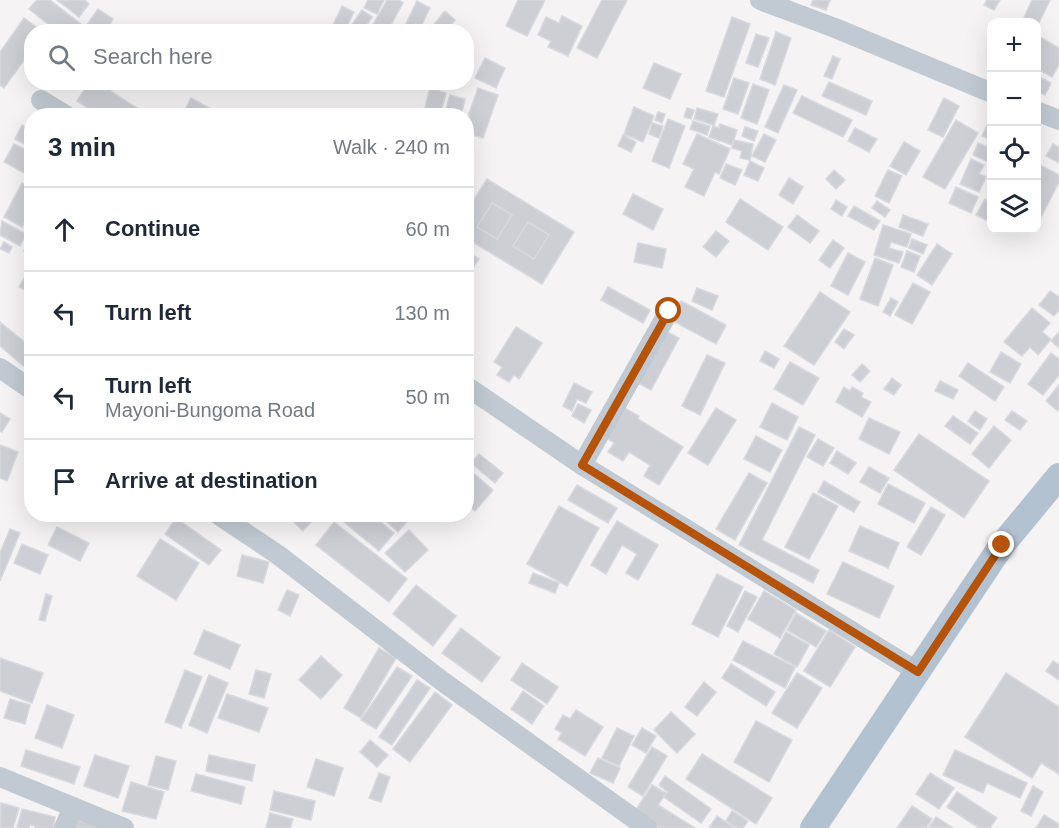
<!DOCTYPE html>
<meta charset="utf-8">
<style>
body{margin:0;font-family:Helvetica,sans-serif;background:#f2f2f3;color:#1f2937}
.controls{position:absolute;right:18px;top:18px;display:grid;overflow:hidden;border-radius:12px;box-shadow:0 6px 24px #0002}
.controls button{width:54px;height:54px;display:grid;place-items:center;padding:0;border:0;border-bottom:2px solid #e0e1e3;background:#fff;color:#1f2937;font:30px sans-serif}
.stop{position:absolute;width:18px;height:18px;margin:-14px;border:4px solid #b45309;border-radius:50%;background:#fff}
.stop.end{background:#b45309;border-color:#fff;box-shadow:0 2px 6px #0008}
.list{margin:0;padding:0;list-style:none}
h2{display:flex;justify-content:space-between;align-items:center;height:78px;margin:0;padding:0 24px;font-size:26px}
h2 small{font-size:20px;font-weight:400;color:#747a83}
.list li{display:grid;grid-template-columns:39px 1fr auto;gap:18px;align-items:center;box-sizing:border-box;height:84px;padding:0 24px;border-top:2px solid #e0e1e3}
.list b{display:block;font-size:22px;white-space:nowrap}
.list p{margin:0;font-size:20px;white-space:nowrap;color:#747a83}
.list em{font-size:20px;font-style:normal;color:#747a83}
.icon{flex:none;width:33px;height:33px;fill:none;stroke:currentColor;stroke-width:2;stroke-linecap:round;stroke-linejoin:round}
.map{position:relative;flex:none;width:1059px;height:828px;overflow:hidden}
.search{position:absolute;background:#fff;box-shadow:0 6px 24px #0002;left:24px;top:24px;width:450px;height:66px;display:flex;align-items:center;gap:15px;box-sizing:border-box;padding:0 21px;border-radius:24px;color:#747a83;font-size:22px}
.panel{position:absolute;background:#fff;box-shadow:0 6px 24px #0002;left:24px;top:108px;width:450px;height:414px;border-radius:24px}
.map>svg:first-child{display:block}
.building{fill:#cdcfd5;stroke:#d7d9de;stroke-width:1.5;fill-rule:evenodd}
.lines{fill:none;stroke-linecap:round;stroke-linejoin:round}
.minor{stroke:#c1cad2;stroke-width:20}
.major{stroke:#b3c2d1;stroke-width:26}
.route{stroke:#b45309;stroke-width:8}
</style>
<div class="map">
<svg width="1059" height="828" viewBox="0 0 1059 828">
<rect width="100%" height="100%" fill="#f5f3f3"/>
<g class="building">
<path d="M37,0H50L82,25L77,32H58L29,9Z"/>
<path d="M57,0H85L89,4L79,17Z"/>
<path d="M368,0H384L377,14L364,8Z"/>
<path d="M387,0H399L403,3L387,32H369Z"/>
<path d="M518,0H545L527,36L506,26Z"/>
<path d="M602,0H627L597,58L577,48Z"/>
<path d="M813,0H830L826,10L811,5Z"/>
<path d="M987,0H1000L994,10L984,5Z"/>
<path d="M1032,0H1050L1036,29V22H1022Z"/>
<path d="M417,1L430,8L418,32H402Z"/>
<path d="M342,6L354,12L344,32H330Z"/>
<path d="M98,9L113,19L105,32H82Z"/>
<path d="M362,10L372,17L362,32H347Z"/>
<path d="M445,11L455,20L446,32H436L431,28Z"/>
<path d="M562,16L582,26L568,56L548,47L551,41L538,35L546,17L559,23Z"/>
<path d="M732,17L750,24L724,97L706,91Z"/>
<path d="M24,18L43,32H32V49L4,88L0,85V52Z"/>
<path d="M776,32L791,38L775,85L760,79Z"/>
<path d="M756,34L769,38L758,67L746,63Z"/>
<path d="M1040,37L1059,48V65L1052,77L1036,68V43Z"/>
<path d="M833,56L840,59L832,79L824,76Z"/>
<path d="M485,58L505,68L496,88L475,78Z"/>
<path d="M654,63L681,74L670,99L643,88Z"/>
<path d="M1036,75L1051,83L1045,95L1036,91Z"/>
<path d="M734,78L749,83L738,114L723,109Z"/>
<path d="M89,82H97L149,116H100L77,101Z"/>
<path d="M829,82L872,101L866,115L822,96Z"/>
<path d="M753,84L769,90L757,124L741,118Z"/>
<path d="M784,85L797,90L778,133L765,127Z"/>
<path d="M430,88L446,93L440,116H423Z"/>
<path d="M478,88L498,95L483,138L466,133V122Z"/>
<path d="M450,95L465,99L461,116H444Z"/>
<path d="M802,96L852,120L843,137L793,113Z"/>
<path d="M191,98L223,116H182Z"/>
<path d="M944,98L959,106L943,137L928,130Z"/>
<path d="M634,107L654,116L643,142L624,134Z"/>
<path d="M687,108L694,110L691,119L684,117Z"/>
<path d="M697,108L718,114L714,125L694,119Z"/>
<path d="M658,112L665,114L662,123L655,120Z"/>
<path d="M668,119L685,126L669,168L652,161Z"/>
<path d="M956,120L978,133L945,189L923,177Z"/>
<path d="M693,121L710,126L707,135L690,129Z"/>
<path d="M652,123L663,126L659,138L649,134Z"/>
<path d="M988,123L992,125V140L982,136Z"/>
<path d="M720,124L737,130L732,145L709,137L713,126L719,128Z"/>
<path d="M22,125L32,130V143L30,147L15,139Z"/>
<path d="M745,127L758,131L754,141L742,136Z"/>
<path d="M855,128L877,139L869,152L848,141Z"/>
<path d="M697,134L730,149L719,174L715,172L704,196L685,187L694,169L683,164Z"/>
<path d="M764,134L776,140L765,162L752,156Z"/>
<path d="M623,135L636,142L631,152L618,146Z"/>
<path d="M734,140L753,144L750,160L740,158L742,151L732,148Z"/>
<path d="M904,142L920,151L906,175L890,166Z"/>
<path d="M978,143L992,149L990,163L973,155Z"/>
<path d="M14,144L32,153L30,176L4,162Z"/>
<path d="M1053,144L1059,147V163L1046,156Z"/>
<path d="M971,159L984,165L979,174L986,177L979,192L960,184Z"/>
<path d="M750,161L764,168L758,181L744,175Z"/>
<path d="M726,164L742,170L735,185L720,178Z"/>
<path d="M1040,165L1059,175V182L1040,219L1036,217V171Z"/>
<path d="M834,170L845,180L836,189L826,179Z"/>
<path d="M888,170L902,176L889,203L875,196Z"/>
<path d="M789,178L803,187L793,204L779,195Z"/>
<path d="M487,179L574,232L542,284L466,238V212ZM492,203L512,215L497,239L477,227ZM528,222L549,235L534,259L513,246Z"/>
<path d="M22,183L32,188V222L27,219L22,227L4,217Z"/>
<path d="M956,187L978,197L971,213L949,203Z"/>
<path d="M633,194L663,209L653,230L623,214Z"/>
<path d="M740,199L783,227L768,250L726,222Z"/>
<path d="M985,199L992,202L990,222L976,215Z"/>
<path d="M836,200L847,207L842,216L831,209Z"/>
<path d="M877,201L890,210L885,217L872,208Z"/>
<path d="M492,203L512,215L497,239L477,227Z"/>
<path d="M854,206L880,221L874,230L848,216Z"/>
<path d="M797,215L819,231L810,243L788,227Z"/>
<path d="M903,215L928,224L923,236L899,227Z"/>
<path d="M2,221L26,234L20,246L0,235Z"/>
<path d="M528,222L549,235L534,259L513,246Z"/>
<path d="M883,225L911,234L907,247L891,242L889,248L903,252L899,263L874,255Z"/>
<path d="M716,231L729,241L716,257L703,247Z"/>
<path d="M32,236V255L24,251Z"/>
<path d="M912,239L927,245L923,254L909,248Z"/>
<path d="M833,240L844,248L830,268L819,260Z"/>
<path d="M4,242L12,247L9,253L0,249Z"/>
<path d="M638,243L666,249L662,268L634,262Z"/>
<path d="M937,244L952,254L932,285L917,275Z"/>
<path d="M466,251L479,259L466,278Z"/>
<path d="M907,251L920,256L914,272L901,267Z"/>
<path d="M848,253L865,262L848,295L831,286Z"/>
<path d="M875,258L893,265L878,306L860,299Z"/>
<path d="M32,264V294L19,287Z"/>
<path d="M913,283L930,292L912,324L895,315Z"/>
<path d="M608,287L650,310L643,323L601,300Z"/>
<path d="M697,288L718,296L712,310L692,301Z"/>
<path d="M1050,291L1059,297V310L1054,316L1039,305Z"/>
<path d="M820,292L850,312L814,365L784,346Z"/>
<path d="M891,298L898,302L890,316L883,312Z"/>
<path d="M681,301L726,325L716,344L671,320Z"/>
<path d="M1032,308L1050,323L1042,332L1051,339L1038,355L1030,347L1022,356L1004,342Z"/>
<path d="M0,322L32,348V364L27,369L0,346Z"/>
<path d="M516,327L542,343L519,379L514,375L509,382L497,375L502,367L494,362Z"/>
<path d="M844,329L854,335L844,349L835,342Z"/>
<path d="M664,330L679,338L651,390L636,382Z"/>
<path d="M1059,332V348L1051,341Z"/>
<path d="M765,351L779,359L774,368L760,361Z"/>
<path d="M1001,352L1021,364L1010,383L990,372Z"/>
<path d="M1051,353L1059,359V375L1043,395L1028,384Z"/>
<path d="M707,355L725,363L700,415L682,406Z"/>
<path d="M790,362L819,378L803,405L774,389Z"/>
<path d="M968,363L1004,387L995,401L959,376Z"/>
<path d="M862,364L870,371L860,382L852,375Z"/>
<path d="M892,378L901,385L894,395L884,389Z"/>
<path d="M940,381L958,390L953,399L935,391Z"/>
<path d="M574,383L592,392L586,403L577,399L572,411L563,406Z"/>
<path d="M1059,385V411H1058L1046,401Z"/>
<path d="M844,387L850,391L852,387L863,393L861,397L871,402L862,417L836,402Z"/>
<path d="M772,403L798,417L787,440L760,427Z"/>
<path d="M578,404L591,410L584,423L572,416Z"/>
<path d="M623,407L639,416L638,419L683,447L659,485L644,476L650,465L629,452L623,461L608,452L614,443L605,437Z"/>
<path d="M716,408L736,420L708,465L688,453Z"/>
<path d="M975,411L987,419L980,430L968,421Z"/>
<path d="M1012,411L1027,421L1020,430L1005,420Z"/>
<path d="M0,413L10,419L2,432L0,431Z"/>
<path d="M953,416L978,433L970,444L945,426Z"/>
<path d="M869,418L900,432L889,454L859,439Z"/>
<path d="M994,426L1011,440L989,468L972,454Z"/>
<path d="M799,427L815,435L762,540L819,570L813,583L739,545Z"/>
<path d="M919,434L989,481L964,518L894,470Z"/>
<path d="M756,436L782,450L770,472L744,459Z"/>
<path d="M818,439L834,448L823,466L807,457Z"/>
<path d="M0,445L18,452L7,481L0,478Z"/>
<path d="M837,451L856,463L848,474L830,463Z"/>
<path d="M479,454L503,473L495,483L471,463Z"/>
<path d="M869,467L889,478L880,493L860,482Z"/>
<path d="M471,471L493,490L475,511L466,504V476Z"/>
<path d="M749,473L767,483L735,540L716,529Z"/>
<path d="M824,481L860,502L854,512L818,492Z"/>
<path d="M888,484L925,503L914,523L878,504Z"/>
<path d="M577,485L617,508L608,523L568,500Z"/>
<path d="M813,493L838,506L809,559L785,547Z"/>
<path d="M559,506L599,528L567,586L527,564Z"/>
<path d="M931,507L945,515L921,555L907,547Z"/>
<path d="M285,514H308L313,520L303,531Z"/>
<path d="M342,514H371L394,533L379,551L339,518Z"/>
<path d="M378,514H404L409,519L398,532Z"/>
<path d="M176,518L221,550L209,565L165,534Z"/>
<path d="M617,521L658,545L638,580L626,573L637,554L622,545L606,574L591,565Z"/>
<path d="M334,522L407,579L389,602L316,545Z"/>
<path d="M860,526L899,543L888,568L849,551Z"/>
<path d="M57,527L89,543L80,561L48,545Z"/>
<path d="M10,529L20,533L0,581V553Z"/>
<path d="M409,530L428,550L405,572L385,553Z"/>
<path d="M160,539L199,563L176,600L137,576Z"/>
<path d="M22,544L48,555L40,574L14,563Z"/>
<path d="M242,555L269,562L263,583L237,576Z"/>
<path d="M843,562L894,586L879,618L827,594Z"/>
<path d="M533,573L559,583L555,593L529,583Z"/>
<path d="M717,574L743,587L718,637L692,624Z"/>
<path d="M416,585L456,616L433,646L393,614Z"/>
<path d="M287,590L299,595L290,616L278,610Z"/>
<path d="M745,591L757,597L738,632L727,626Z"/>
<path d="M764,591L796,610L780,638L748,619Z"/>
<path d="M46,594L52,596L45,621L39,620Z"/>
<path d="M796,613L826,631L816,647L787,630Z"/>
<path d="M461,628L500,658L482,682L442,653Z"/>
<path d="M204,630L240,645L230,669L194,654Z"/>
<path d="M829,630L855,647L830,687L804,671Z"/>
<path d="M786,632L809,645L797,667L774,654Z"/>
<path d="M743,641L795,667L785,688L733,660Z"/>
<path d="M379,648L396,658L361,718L344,708Z"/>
<path d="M321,656L342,675L321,699L299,680Z"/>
<path d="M0,658L43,673L32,703L0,691Z"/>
<path d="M1053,661L1059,665V680L1046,671Z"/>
<path d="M522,663L558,687L547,704L511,680Z"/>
<path d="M731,664L775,692L766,706L722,678Z"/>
<path d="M397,667L412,676L376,729L361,720Z"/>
<path d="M185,670L202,677L181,728L165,722Z"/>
<path d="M256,670L271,674L264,698L249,694Z"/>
<path d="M797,673L822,688L797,728L772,713Z"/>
<path d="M1006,673L1059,707V774L1041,763L1032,778L965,737Z"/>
<path d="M209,675L228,683L207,733L189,725Z"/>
<path d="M417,680L430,688L392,745L379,737Z"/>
<path d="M704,682L716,692L697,716L685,707Z"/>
<path d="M523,691L544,706L532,724L511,709Z"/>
<path d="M435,692L452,705L410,762L393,749Z"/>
<path d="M227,694L268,708L259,732L218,718Z"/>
<path d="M10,699L30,705L25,724L4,718Z"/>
<path d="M47,705L74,715L62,748L35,738Z"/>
<path d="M576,710L603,727L585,756L558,739L562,733L555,729L563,715L570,719Z"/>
<path d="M671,712L695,734L677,753L654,730Z"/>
<path d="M756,721L792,740L769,782L734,762Z"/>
<path d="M617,728L634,736L619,766L602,758Z"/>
<path d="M642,728L656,736L646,753L632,745Z"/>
<path d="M370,740L388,755L377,767L360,752Z"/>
<path d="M652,747L667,756L643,796L628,787Z"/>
<path d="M26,750L80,767L74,784L21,766Z"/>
<path d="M955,750L1027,783L1020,798L987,783L983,793L943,775Z"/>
<path d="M702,754L772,798L756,824L686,779Z"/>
<path d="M95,755L129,766L118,798L84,786Z"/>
<path d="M209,755L255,765L252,781L206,771Z"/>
<path d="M156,756L176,761L168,790L148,785Z"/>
<path d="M598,758L620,768L613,783L590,773Z"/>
<path d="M316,759L343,768L334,796L307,787Z"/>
<path d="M379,773L390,777L381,802L369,798Z"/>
<path d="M930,773L954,788L939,809L916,794Z"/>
<path d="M196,774L245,787L241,804L191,791Z"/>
<path d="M665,776L711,809L701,823L664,797L668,792L659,785Z"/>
<path d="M131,782L164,792L156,819L122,811Z"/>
<path d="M652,785L666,793L658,805L695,828H659L634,813Z"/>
<path d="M1033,786L1043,792L1031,816L1021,811Z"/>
<path d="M274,791L315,801L311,820L270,810Z"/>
<path d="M957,792L997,818L990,828H979L947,807Z"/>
<path d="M1,803L19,808L13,828H0Z"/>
<path d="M912,806L932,819L926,828H897Z"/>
<path d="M22,809L55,817L53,828H35V826L30,825L29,828H17Z"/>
<path d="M732,811L748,821L743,828H737L726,821Z"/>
<path d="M270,813L293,819L290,828H266Z"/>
<path d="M1044,815L1059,824V828H1036Z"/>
<path d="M717,816L735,828H709Z"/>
<path d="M936,817L953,828L929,827Z"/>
<path d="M73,818L101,828H69Z"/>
</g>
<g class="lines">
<g class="minor">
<path d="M760,0L835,28L992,93"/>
<path d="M41,100L67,116"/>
<path d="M1036,111L1059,120"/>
<path d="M669,311L582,465L918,672"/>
<path d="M0,368L32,390"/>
<path d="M466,386L582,465"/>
<path d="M217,514L277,554L442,681L647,828"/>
<path d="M0,777L124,828"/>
<path d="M64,828L73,807"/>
</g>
<path class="major" d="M813,828L1002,545L1059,476"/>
</g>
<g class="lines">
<path class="route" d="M669,311L582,465L918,672L1002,545"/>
</g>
</svg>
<div class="controls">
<button>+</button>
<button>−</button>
<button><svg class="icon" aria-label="locate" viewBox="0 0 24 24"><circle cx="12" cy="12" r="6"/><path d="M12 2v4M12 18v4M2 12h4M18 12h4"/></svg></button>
<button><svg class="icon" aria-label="layers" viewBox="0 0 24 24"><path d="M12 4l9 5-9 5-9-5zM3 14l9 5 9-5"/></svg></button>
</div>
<div class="stop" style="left:669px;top:311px"></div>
<div class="stop end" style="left:1002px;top:545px"></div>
<div class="search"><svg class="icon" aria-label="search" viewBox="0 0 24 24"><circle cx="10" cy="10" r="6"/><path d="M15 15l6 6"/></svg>Search here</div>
<section class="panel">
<h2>3 min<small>Walk · 240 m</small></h2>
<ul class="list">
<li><svg class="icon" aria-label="ahead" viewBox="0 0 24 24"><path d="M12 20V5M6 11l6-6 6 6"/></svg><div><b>Continue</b></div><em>60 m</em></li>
<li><svg class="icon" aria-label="left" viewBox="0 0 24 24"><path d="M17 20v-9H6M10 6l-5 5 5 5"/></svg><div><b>Turn left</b></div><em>130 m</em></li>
<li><svg class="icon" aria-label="left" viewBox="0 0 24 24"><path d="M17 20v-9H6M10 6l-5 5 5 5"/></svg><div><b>Turn left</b><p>Mayoni-Bungoma Road</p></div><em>50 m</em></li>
<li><svg class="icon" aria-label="arrive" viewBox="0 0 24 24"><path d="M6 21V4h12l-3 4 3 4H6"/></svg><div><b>Arrive at destination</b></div></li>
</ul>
</section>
</div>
